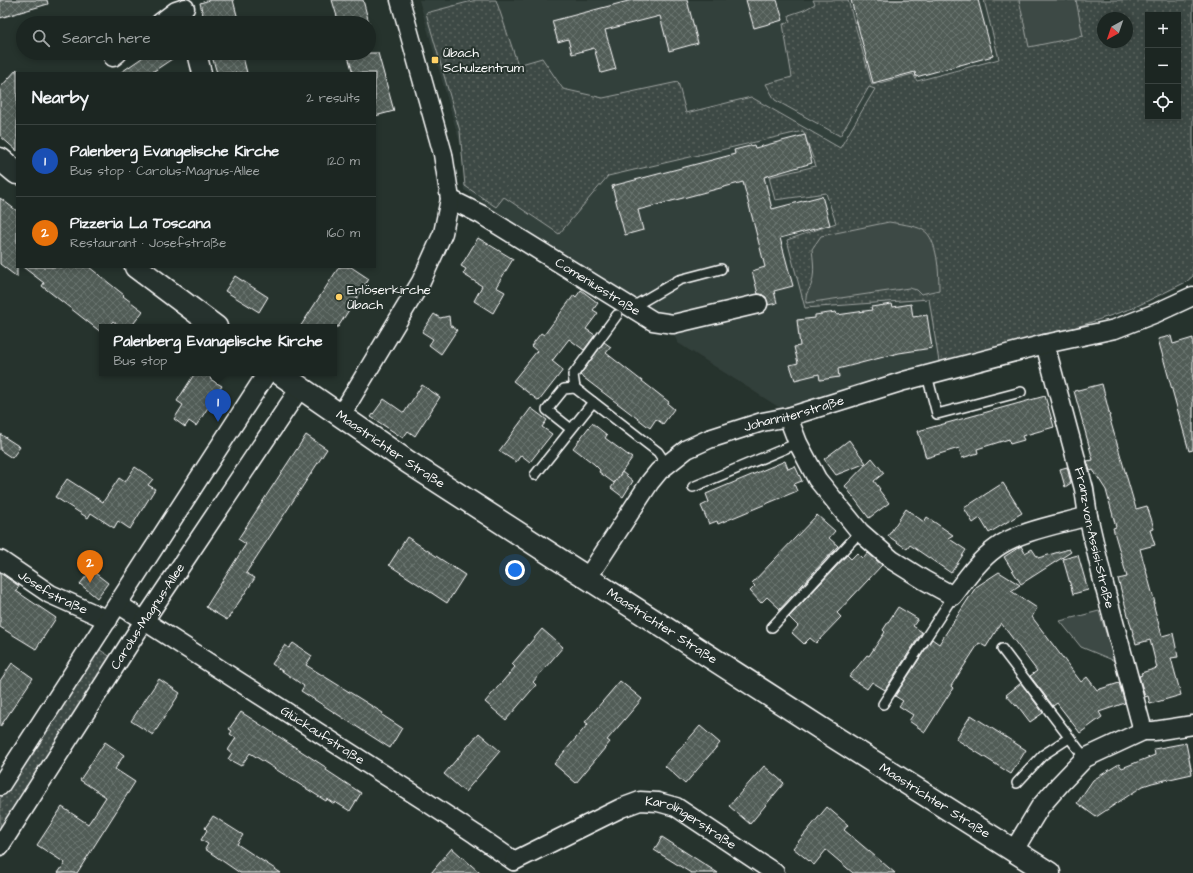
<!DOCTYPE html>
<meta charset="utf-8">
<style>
body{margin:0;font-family:"Architects Daughter",sans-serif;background:#252e2a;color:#f1f3f6}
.controls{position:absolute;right:12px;top:12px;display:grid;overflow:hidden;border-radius:0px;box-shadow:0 2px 6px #0003}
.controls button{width:36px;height:36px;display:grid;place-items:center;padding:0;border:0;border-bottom:1px solid #3a4340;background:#1c2622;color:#f1f3f6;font:20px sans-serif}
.compass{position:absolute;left:1097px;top:12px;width:36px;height:36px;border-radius:50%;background:#1c2622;box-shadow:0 2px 6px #0003;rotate:220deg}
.you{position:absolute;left:515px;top:570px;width:14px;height:14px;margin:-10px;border:3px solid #fff;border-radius:50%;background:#1a73e8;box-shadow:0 0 0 6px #1a73e833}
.badge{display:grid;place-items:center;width:26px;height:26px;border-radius:50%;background:#ffd166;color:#fff;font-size:13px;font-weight:700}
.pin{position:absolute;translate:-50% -33px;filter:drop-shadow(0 1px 2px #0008)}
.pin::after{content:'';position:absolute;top:21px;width:14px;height:12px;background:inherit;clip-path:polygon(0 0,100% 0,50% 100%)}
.popup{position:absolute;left:99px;top:324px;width:238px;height:52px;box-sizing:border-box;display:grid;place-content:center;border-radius:0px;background:#1c2622;filter:drop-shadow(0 1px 3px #0005);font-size:13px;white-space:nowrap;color:#a0a5a5}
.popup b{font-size:15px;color:#f1f3f6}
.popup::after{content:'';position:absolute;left:50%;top:100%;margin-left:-8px;border:8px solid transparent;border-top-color:#1c2622}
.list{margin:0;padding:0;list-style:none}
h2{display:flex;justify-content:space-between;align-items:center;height:52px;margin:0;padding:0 16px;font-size:17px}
h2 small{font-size:13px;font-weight:400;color:#a0a5a5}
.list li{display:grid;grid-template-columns:26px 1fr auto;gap:12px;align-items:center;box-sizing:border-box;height:72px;padding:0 16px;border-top:1px solid #3a4340}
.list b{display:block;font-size:15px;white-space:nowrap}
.list p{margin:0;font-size:13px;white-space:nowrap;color:#a0a5a5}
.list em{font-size:13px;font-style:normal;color:#a0a5a5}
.icon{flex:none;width:22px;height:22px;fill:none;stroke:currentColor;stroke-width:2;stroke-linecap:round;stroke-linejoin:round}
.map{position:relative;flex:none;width:1193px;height:873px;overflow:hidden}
.search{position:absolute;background:#1c2622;box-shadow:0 2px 6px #0003;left:16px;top:16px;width:360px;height:44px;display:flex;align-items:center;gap:10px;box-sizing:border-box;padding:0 14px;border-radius:22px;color:#a0a5a5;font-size:15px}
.panel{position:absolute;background:#1c2622;box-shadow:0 2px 6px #0003;left:16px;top:72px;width:360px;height:196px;border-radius:0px}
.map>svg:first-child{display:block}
.built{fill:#333f3a;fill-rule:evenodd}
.grass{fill:url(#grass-dots);stroke:#9ea4a2;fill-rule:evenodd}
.park{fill:#3e4944;stroke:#9ea4a2}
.building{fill:url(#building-cross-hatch);stroke:#fff}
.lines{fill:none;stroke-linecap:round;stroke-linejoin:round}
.service-casing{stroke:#fff;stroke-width:12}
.minor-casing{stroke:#fff;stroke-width:21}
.tertiary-casing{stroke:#fff;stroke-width:25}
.service{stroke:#26332d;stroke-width:9}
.minor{stroke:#26332d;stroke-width:18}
.tertiary{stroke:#26332d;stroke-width:22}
.poi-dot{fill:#ffd166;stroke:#26332d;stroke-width:1.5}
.labels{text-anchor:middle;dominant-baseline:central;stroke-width:4;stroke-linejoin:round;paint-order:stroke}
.poi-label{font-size:13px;fill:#fff;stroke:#26332d;text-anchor:start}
.street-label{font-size:13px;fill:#fff;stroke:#26332d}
</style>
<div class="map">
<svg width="1193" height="873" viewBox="0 0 1193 873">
<defs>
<pattern id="grass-dots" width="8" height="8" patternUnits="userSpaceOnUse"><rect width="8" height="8" fill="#3e4944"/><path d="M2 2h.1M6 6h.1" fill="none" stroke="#5b6460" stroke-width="1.8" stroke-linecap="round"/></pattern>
<pattern id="building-cross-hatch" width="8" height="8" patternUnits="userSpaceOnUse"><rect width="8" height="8" fill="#515c57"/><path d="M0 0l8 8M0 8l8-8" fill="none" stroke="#6b7470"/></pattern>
</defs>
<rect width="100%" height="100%" fill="#26332d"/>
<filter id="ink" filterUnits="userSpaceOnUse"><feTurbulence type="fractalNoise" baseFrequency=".025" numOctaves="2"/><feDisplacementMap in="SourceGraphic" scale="8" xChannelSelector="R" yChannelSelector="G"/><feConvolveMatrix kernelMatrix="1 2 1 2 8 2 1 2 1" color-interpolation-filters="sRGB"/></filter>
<g filter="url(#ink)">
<path class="built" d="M419,0H1193V277L1186,283L1138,308L1092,322L780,408L678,343L664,316L556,250L464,190V157ZM1148,15H1178V117H1148ZM1103,18H1127V42H1103Z"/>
<g class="grass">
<path d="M476,0H496L518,65L542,58L563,89L603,98L678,82L686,113L751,97L840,148L875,89L869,87L840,136L775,100L766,84L792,77L783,24L790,22L789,15L804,10L815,4L813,0H848L872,85L913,74L917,81L999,59L984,0H1193V276L1186,282L1133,308L1056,334L939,362L929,299L805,308L787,240L836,223L826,193L775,200L769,177L816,166L803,131L608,176L559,234L504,197L496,207L465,186L460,131L426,13ZM1148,15H1178V117H1148ZM1103,18H1127V42H1103Z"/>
<path d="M97,648L114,659L0,836V799Z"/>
</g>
<g class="park">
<path d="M1019,0H1076L1083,36L1029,47Z"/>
<path d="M889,222C900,224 914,225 923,230C938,238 939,275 939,290L921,294L917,290L909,288L806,303C805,291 810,291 812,282C815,271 813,259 812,249L821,236Z"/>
<path d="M1099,611L1115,661L1081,647L1060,621Z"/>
</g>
<g class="building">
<path d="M0,0H47L48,4L0,18Z"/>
<path d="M210,0H233L239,23H205L200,3Z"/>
<path d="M332,0H363L369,23H339Z"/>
<path d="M632,0H687L698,43L669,51L660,16L605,30L616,69L601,73L594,48L572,54L568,39L558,42L552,21Z"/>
<path d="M746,0H777L783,20L754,28Z"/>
<path d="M851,0H978L993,56L916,77L915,72L873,83Z"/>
<path d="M149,53H181L151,73H120Z"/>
<path d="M211,53H242L247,73H217Z"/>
<path d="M347,53H378L394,111L375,116V73H353Z"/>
<path d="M17,69V151L0,136V88Z"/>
<path d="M805,135L812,163L764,177L772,209L822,196L830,225L780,238L793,286L774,291L777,303L768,305L766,297L761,294H758L752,271L765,267L743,182L638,210L643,230L625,235L612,186L735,154L734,150L754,145L755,148Z"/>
<path d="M0,198L17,211V277L0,264Z"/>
<path d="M478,238L513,259L496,287L505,292L493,313L474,301L482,286L463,274L466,269L461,266Z"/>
<path d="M23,267H89L124,295L123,296L143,311L131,327H121L113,321L108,327H102V333L42,286L44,283Z"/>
<path d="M339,267H351L369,279L338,327H300Z"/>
<path d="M235,276L268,297L259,312L225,291Z"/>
<path d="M581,290L598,303L593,310L598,313L586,329L595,335L584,350L569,339L552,361L563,370L539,401L513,381L537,351L531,346L541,333L544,335L574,295L576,297Z"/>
<path d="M892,304L893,307L911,304L913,317L927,315L932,348L899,353L838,369L839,377L820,380L819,374L795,380L790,365L798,363L794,347L800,346L797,320L815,318V315L836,312L837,315L872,310L871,307Z"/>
<path d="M434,314L440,318L449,316L450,325L457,330L441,354L429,345L433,339L422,332Z"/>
<path d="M1171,336L1173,344L1193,338V450L1189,451L1158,339Z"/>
<path d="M604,342L611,347L606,353L669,402L668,404L674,409L663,424L656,419L650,428L580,375Z"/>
<path d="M195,373H214L210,379L222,386L196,426L189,421L185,427L174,419L183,405L177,401Z"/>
<path d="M1102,384L1110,416H1109L1136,509L1147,506L1151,518L1154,529L1150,530L1155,545L1140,549L1155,603H1153L1162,636L1173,633L1178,657L1171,658L1181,695L1150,704L1148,696L1145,697L1139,676L1142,675L1141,673L1157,668L1150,640L1136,644L1118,579L1127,577L1113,528L1116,527L1106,490L1093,470L1090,471L1087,461L1093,460L1074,391Z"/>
<path d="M422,385L440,397L415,436L408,431L403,438L371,417L384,399L404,413Z"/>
<path d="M1045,396L1054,427L1022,436L1024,440L1010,444L1009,439L977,449L978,453L962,458L959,448L926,458L918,431Z"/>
<path d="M531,408L547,420L542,427L552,434L530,462L521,455L516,462L499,451Z"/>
<path d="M592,423L607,435L605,438L632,458L614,483L599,472L600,470L594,464L573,448Z"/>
<path d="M0,434L20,447L12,458L0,450Z"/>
<path d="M306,435L327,449L246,573L255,578L227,620L206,607L246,544L238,539Z"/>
<path d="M849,440L866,463L836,475L824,459Z"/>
<path d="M872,458L884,473L874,481L880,489L879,490L889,503L869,518L845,486Z"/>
<path d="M785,461L788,469L795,466L802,481L794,484L797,491L718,524L717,521L709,524L701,506L709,502L706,494Z"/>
<path d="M135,467L153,479L148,485L155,489L130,529L118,521L114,528L91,513L88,518L55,497L67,479L103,502L119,478L125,482Z"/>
<path d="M1067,467L1071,483L1065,487L1060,469Z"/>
<path d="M622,472L633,481L623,497L611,488Z"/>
<path d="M1003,483L1022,513L989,533L980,518L973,523L964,508Z"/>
<path d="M906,509L924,522L927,517L953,535L948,538L966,550L951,573L910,545L907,549L888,536Z"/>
<path d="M817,515L835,531L829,538L838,546L780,609L767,597L761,603L750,591L755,586L752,583Z"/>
<path d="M407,537L465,575L447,603L389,565Z"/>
<path d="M1021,546L1025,553L1032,549L1038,558L1069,549L1071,552L1021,584L1004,557Z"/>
<path d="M857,553L863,559L868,553L882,565L837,613L841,617L816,643L810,638L804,644L792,633L798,626L789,617L847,555L851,559Z"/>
<path d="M1078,555L1088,590L1073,594L1063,559Z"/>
<path d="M91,570L108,583L97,598L80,584Z"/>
<path d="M999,572L1020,585L1011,591L1037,608L1032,617L1081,682L1087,677L1097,690L1119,683L1125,703L1099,712L1102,717L1080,733L1057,703L1053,706L1030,676L1037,671L1001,623L986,647L979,643L951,686L953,688L925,732L909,721L913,715L899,706L903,701L895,696L932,639L939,644L976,587Z"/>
<path d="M0,573L19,586L16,591L56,618L36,649L0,627Z"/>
<path d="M898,607L918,619L913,626L922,632L885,690L872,682L867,689L849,677L867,655L869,656L885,632L883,630Z"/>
<path d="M542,629L563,647L533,682L536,685L506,720L485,702L515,667L512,664Z"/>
<path d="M293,643L312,656L306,665L383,713L382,715L402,728L390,748L301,691L304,686L272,664L285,645L289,648Z"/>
<path d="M12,663L33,678L0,727V681Z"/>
<path d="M159,679L180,693L153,735L131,721Z"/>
<path d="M620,681L642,699L607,740L610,742L576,783L554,764L588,724L585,722Z"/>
<path d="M1021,683L1043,713L1030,722L1017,705L1016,706L1006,695Z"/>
<path d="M241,712L327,768L326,770L361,793L350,811L335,802L334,804L327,799L326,801L250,753L241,766L228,759L232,753L228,750L236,738L230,734L232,731L229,729Z"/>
<path d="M971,715L1026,750L1011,774L956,739Z"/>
<path d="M700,726L720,743L685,784L665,766Z"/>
<path d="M479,733L500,751L465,792L444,774Z"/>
<path d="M105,742L124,755L115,769L135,782L77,873H58L65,863L37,845L62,807L88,824L97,811L106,797L80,780Z"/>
<path d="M1186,743L1192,774L1152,783L1143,786L1096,817L1077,803L1093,780L1119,764L1122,768L1155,755L1154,749Z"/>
<path d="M764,766L784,783L750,824L729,806Z"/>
<path d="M827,807L848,825L844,830L895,873H853L826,850L814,865L793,848Z"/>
<path d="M213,816L243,835L237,844L281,873H240L205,849L208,844L201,840L207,830L205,828Z"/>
<path d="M662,837L718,873H691L654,850Z"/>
<path d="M452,848L480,873H431Z"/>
</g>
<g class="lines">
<defs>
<g id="service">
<path d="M631,308L679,280L721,269"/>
<path d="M927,375L937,414L1021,392"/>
<path d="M575,388L573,375L617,315"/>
<path d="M571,429L547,410L564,389L575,388L658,452L666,464"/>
<path d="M535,475L593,402"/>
<path d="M693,487L798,443"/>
<path d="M772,627L860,532"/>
<path d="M1002,649L1085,758"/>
<path d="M883,704L953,596"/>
<path d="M1017,783L1043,755L1069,738"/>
</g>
<g id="minor">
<path d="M160,23L176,11L185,8"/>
<path d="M197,53L202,73"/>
<path d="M113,57L118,53"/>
<path id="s1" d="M450,199L482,215L653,321L673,324L758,304"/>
<path id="s2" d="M1045,344L1084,489L1088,516L1103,581L1143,731"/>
<path d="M341,415L421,282L443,233L450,199L443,154L400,0"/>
<path d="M788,417L798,443L817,479L860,532L892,560L924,580L953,596C966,579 979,560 996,548C1018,531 1061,524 1088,516"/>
<path id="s3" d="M0,560L50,594L108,620"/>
<path id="s4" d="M588,577L650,482L659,471L687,449L709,439L762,422L788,417L904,381L1045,344L1115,329L1156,313L1193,296"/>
<path id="s5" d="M118,604L425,801L475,834L514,861"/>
<path d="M0,786L267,373"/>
<path id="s6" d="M0,846L144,621L300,388"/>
<path d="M1014,850L1040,807L1060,784L1085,758L1143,731H1154L1193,725"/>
<path id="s7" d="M514,861L621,808L640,801L658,802L676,807L775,873"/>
</g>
<g id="tertiary">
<path d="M0,159L17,173"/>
<path d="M136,267L216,327"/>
<path id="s8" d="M279,373L408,462L831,735L1049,873"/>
</g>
</defs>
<use href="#service" class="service-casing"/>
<use href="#minor" class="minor-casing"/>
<use href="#tertiary" class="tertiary-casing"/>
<use href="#service" class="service"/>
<use href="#minor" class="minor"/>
<use href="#tertiary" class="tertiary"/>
</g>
</g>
<g class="poi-dot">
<rect x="431" y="56" width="8" height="8" rx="2"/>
<circle cx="339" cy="297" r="4"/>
</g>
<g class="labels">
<g class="poi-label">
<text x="443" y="53">Übach<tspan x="443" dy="15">Schulzentrum</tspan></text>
<text x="347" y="290">Erlöserkirche<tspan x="347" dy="15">Übach</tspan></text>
</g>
<g class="street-label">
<text stroke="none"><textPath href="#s1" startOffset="172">Comeniusstraße</textPath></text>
<text stroke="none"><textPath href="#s4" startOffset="276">Johanniterstraße</textPath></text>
<text stroke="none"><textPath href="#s8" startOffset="135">Maastrichter Straße</textPath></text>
<text stroke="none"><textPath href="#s2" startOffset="200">Franz-von-Assisi-Straße</textPath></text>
<text stroke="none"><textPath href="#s3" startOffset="62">Josefstraße</textPath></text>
<text stroke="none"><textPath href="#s6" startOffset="273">Carolus-Magnus-Allee</textPath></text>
<text stroke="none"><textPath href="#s8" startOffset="459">Maastrichter Straße</textPath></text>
<text stroke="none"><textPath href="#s5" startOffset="243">Glückaufstraße</textPath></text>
<text stroke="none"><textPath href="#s8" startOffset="783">Maastrichter Straße</textPath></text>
<text stroke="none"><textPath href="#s7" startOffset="196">Karolingerstraße</textPath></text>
</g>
</g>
</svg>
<div class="controls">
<button>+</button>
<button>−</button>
<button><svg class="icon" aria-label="locate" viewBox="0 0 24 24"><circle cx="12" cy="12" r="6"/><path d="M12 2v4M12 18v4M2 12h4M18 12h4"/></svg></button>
</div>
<svg class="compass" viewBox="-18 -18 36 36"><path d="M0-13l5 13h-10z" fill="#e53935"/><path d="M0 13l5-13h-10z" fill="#a0a5a5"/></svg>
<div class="you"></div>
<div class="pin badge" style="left:218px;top:422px;background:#1a4fb4">1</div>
<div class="popup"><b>Palenberg Evangelische Kirche</b>Bus stop</div>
<div class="pin badge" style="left:90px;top:583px;background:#e8710a">2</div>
<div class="search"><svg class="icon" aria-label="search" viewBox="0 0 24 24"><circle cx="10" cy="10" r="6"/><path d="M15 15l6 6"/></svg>Search here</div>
<section class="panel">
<h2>Nearby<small>2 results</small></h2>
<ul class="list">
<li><span class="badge" style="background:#1a4fb4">1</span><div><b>Palenberg Evangelische Kirche</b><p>Bus stop · Carolus-Magnus-Allee</p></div><em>120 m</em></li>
<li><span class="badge" style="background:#e8710a">2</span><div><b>Pizzeria La Toscana</b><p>Restaurant · Josefstraße</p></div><em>160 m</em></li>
</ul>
</section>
</div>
